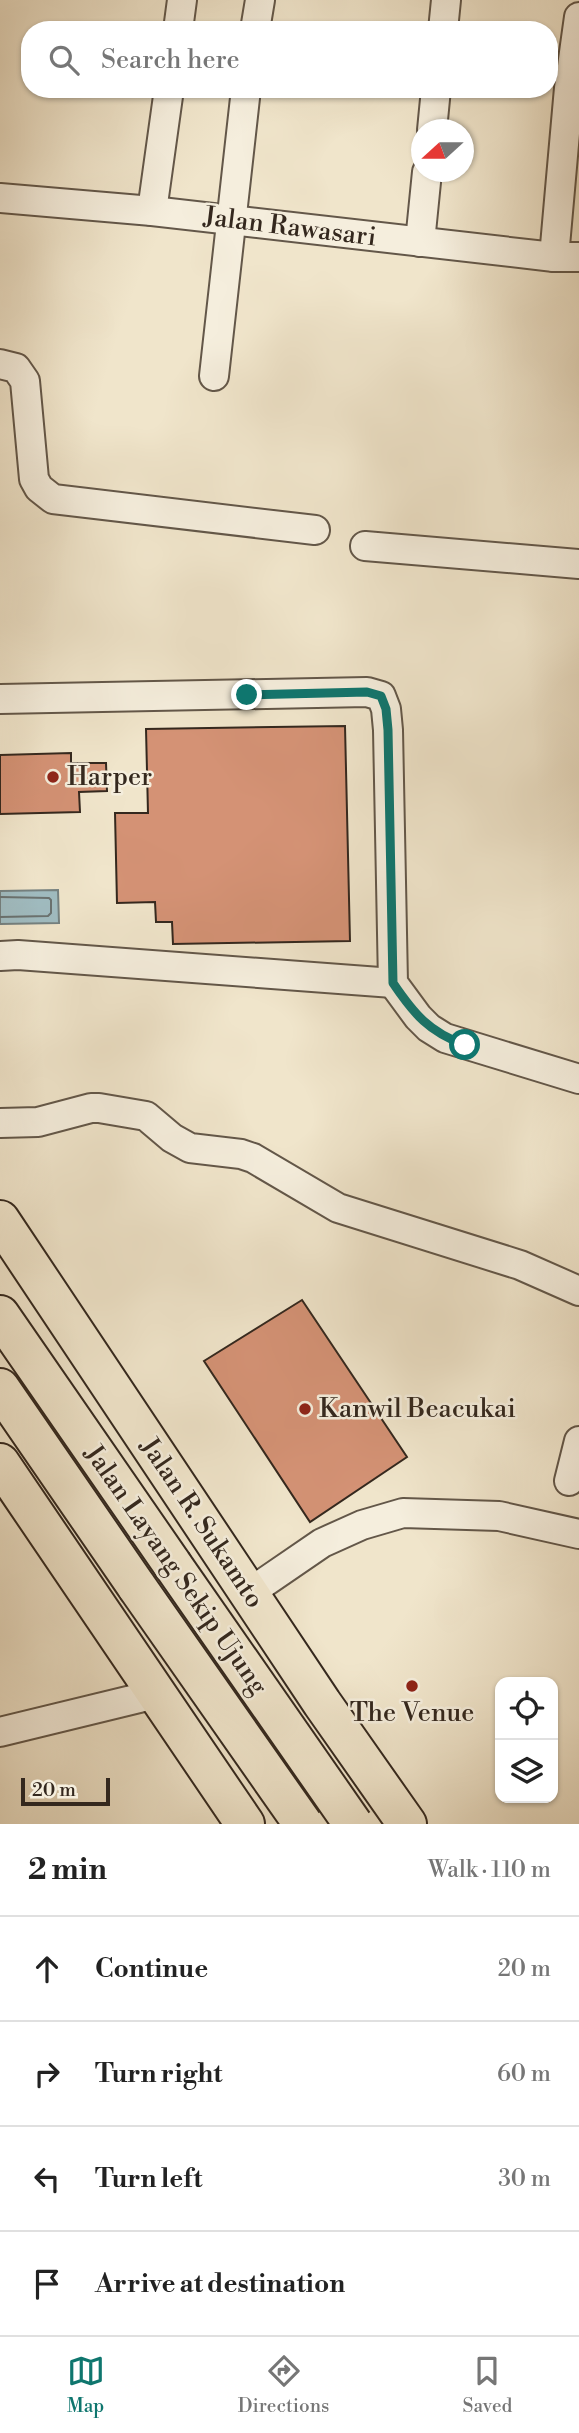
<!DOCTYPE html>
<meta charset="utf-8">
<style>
body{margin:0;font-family:"Libre Bodoni",serif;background:#f6f6f6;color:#222}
.controls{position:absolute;right:21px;bottom:21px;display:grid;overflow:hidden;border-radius:14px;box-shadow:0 2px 5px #0004}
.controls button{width:63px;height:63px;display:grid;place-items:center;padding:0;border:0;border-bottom:2px solid #e0e0e0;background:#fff;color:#222;font:35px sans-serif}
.compass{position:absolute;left:411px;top:119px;width:63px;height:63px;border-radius:50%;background:#fff;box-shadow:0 2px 5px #0004;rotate:249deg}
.scale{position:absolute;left:21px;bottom:18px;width:89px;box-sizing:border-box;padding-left:7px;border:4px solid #34281e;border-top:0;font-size:19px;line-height:24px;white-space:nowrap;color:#34281e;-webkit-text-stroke:5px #f5eedd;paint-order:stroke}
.stop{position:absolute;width:21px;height:21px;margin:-16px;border:5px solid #0f766e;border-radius:50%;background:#fff}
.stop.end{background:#0f766e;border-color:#fff;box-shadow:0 2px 7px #0008}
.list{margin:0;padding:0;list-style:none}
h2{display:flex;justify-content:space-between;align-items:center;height:91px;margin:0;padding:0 28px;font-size:30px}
h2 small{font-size:23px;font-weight:400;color:#767676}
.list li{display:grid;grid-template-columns:46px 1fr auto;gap:21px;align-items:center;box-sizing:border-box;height:105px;padding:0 28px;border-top:2px solid #e0e0e0}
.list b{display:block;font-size:26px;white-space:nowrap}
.list em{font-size:23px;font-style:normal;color:#767676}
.icon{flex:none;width:38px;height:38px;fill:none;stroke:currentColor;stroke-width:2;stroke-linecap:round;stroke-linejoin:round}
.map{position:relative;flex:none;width:579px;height:1824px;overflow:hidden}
.search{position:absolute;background:#fff;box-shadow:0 2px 5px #0004;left:21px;right:21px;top:21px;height:77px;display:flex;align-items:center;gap:18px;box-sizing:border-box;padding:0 24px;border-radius:28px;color:#767676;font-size:26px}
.sheet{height:511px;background:#fff}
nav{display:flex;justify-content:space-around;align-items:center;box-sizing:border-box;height:98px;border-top:2px solid #e0e0e0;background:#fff;font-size:19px;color:#767676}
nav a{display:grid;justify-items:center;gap:4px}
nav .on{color:#0f766e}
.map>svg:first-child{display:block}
.water{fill:#a0bcc1;stroke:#758180;stroke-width:2}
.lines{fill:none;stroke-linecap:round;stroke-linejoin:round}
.shore{stroke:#6a7270;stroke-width:2}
.building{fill:#d49275;stroke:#34281e;stroke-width:2}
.street-casing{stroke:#635749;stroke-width:32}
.highway-casing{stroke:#34281e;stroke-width:42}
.street{stroke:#f5eedd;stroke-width:28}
.highway{stroke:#f0e5cb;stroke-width:38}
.highway-bridge-casing{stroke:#34281e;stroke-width:42;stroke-linecap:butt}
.highway-bridge{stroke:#f0e5cb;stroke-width:38}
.route{stroke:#0f766e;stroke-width:9}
.poi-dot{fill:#8f2418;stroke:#f5eedd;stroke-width:2.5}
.labels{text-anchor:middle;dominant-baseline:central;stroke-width:5;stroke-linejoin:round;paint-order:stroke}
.street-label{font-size:26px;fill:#34281e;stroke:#f5eedd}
.poi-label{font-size:26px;fill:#34281e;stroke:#f5eedd;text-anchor:start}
</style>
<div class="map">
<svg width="579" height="1824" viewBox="0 0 579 1824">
<rect width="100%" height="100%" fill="#f0e5cb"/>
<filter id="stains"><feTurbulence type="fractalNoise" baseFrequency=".00286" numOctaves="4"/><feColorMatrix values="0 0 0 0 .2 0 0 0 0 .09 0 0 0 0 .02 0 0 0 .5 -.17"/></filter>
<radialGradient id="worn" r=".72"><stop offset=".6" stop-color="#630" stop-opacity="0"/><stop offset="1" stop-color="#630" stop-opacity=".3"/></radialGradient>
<path class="water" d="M58,890L59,923L0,924V891Z"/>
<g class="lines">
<path class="shore" d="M0,897L49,898L51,900V913L48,916L0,917"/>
</g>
<g class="building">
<path d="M345,726L350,941L173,944L172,922H156L155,902L117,903L115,813H148L146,729Z"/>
<path d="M71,753V763H106L107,791L79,792L80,812L0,814V755Z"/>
<path d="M302,1300L407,1457L310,1522L204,1361Z"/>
</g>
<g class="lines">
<defs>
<g id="street">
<path d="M178,30L182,0"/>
<path d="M255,30L260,0"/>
<path d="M443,30L446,0"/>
<path d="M432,130L436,89"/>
<path d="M0,198L152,211L554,257H579"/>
<path d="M152,211L169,89"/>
<path d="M420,242L427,172"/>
<path d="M554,257L569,88L579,17"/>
<path d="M0,364L16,368L25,381L34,479L39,488L53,499L315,530"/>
<path d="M214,376L246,89"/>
<path d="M365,546L579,564"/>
<path d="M0,699L367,692L381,696L386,709L388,730L393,983L418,1017L429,1028L445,1038L579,1079"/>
<path d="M0,956L18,955L393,983"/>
<path d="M0,1123L38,1122L91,1108H99L146,1116L172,1138L190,1148L241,1154L253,1158L338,1208L520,1265L579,1291"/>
<path d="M569,1481L579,1441"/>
<path d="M249,1593L322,1543L362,1525L403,1513L499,1516L579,1534"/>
<path d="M0,1732L156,1694"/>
</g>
<g id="highway">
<path d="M0,1220L322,1703L407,1824"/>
<path d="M0,1315L172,1564"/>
<path d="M0,1388L137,1587"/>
<path d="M0,1463L245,1824"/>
</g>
</defs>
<use href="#street" class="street-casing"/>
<use href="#highway" class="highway-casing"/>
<use href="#street" class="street"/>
<use href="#highway" class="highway"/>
<defs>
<g id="highway-bridge">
<path d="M172,1564L353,1824"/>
<path d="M137,1587L303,1824"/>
</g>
</defs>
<use href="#highway-bridge" class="highway-bridge-casing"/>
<use href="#highway-bridge" class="highway-bridge"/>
</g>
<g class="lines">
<path class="route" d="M247,695L367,692L381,696L386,709L388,730L393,983C414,1014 429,1032 465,1045"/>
</g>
<g class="poi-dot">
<circle cx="53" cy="777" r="7"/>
<circle cx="305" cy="1409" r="7"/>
<circle cx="412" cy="1686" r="7"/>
</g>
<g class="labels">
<g class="street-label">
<text transform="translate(290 227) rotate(7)">Jalan Rawasari</text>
<text transform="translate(202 1523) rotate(56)">Jalan R. Sukamto</text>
<text transform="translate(176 1570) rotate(55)">Jalan Layang Sekip Ujung</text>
</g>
<g class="poi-label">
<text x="67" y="777">Harper</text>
<text x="319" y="1409">Kanwil Beacukai</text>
<text x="412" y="1713" text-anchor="middle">The Venue</text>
</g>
</g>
<rect width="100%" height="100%" filter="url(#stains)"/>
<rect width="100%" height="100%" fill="url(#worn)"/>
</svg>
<div class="controls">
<button><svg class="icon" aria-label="locate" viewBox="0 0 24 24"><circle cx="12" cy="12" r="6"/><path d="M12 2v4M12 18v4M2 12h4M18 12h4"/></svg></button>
<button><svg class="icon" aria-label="layers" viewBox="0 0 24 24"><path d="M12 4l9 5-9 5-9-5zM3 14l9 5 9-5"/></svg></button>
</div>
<svg class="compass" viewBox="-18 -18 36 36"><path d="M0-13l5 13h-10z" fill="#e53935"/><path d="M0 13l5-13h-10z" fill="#767676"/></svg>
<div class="scale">20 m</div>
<div class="stop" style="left:465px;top:1045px"></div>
<div class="stop end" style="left:247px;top:695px"></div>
<div class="search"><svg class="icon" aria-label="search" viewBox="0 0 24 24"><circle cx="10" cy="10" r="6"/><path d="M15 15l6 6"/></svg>Search here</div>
</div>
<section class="sheet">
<h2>2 min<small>Walk · 110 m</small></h2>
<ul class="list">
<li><svg class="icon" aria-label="ahead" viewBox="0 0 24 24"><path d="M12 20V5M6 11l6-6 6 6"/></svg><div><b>Continue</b></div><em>20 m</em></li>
<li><svg class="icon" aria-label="right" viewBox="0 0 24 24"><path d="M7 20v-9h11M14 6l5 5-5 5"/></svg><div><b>Turn right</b></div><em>60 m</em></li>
<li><svg class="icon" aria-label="left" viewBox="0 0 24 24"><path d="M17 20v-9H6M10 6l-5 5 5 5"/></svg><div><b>Turn left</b></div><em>30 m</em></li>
<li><svg class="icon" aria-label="arrive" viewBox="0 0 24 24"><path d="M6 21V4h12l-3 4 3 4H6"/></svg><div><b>Arrive at destination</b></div></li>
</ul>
</section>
<nav>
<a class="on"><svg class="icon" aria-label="map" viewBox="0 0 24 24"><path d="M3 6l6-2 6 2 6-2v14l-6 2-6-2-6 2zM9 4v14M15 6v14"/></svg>Map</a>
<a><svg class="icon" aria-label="directions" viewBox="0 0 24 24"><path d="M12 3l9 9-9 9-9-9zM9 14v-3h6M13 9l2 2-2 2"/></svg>Directions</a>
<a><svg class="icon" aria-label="saved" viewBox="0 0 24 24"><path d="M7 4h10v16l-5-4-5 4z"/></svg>Saved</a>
</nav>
